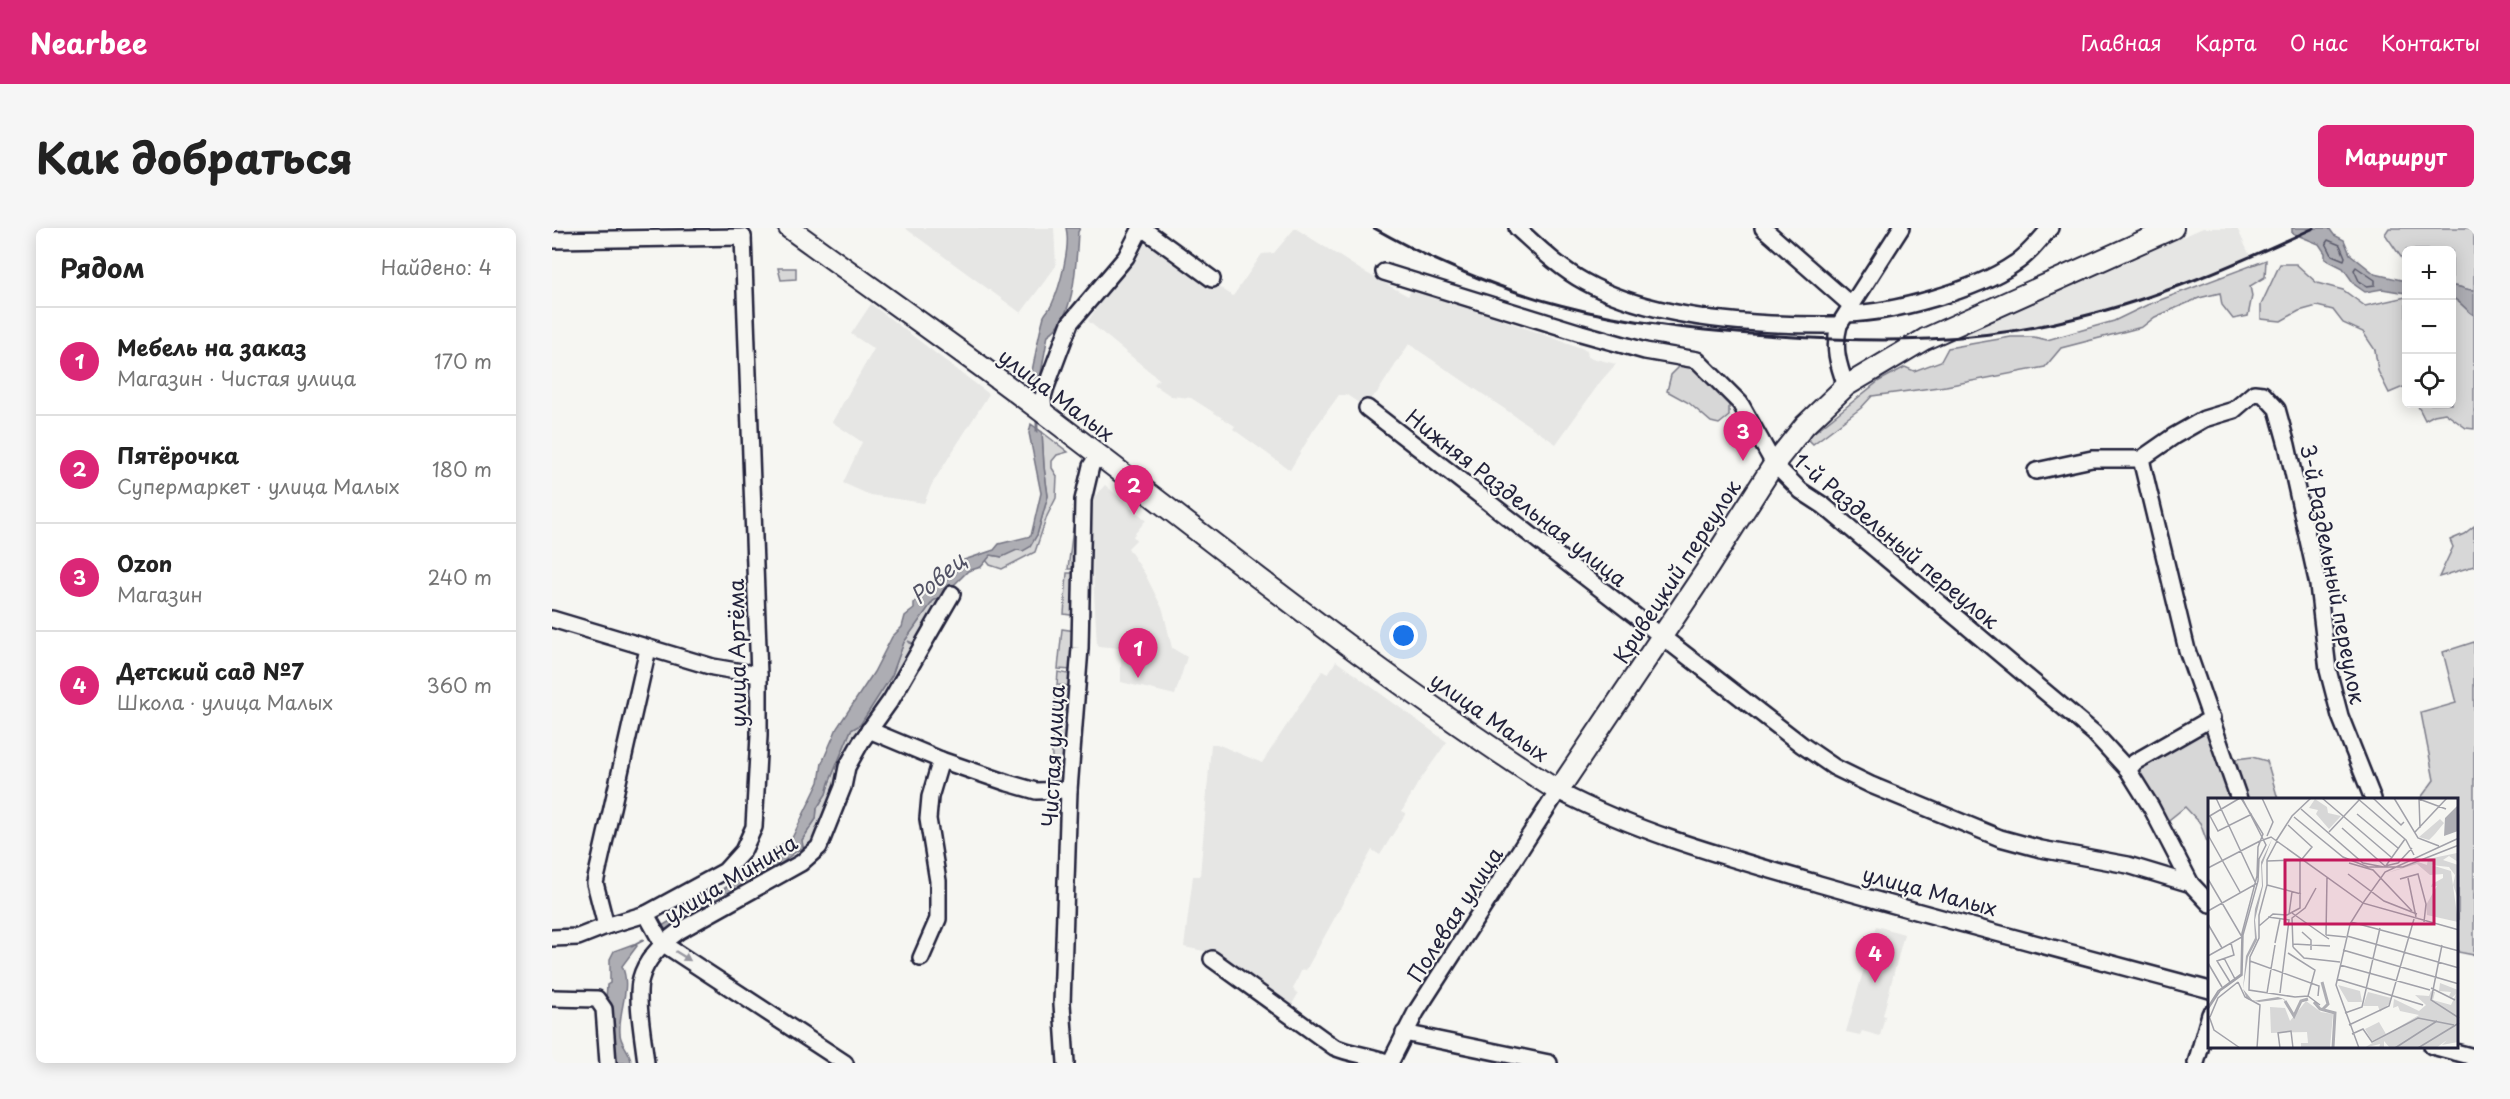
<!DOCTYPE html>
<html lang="ru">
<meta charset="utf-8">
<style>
body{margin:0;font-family:"Playpen Sans",sans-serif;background:#f6f6f6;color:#222}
.controls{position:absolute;right:18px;top:18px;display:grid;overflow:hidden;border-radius:9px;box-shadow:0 3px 15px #0003}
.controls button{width:54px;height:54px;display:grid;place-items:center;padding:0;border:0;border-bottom:2px solid #e0e0e0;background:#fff;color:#222;font:30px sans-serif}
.you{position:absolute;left:852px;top:408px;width:21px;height:21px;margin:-15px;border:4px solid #fff;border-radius:50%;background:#1a73e8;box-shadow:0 0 0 9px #1a73e833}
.badge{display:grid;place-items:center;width:39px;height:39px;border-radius:50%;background:#db2777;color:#fff;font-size:20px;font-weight:700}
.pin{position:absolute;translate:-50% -50px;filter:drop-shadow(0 2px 3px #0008)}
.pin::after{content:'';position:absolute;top:32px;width:21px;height:18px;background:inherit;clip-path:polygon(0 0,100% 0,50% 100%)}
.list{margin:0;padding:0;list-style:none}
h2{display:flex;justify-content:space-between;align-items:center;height:78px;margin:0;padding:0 24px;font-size:26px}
h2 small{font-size:20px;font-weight:400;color:#767676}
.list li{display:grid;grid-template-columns:39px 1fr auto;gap:18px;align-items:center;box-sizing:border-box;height:108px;padding:0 24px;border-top:2px solid #e0e0e0}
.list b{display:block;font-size:22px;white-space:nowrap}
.list p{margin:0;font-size:20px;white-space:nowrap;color:#767676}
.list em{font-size:20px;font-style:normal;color:#767676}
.icon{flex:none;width:33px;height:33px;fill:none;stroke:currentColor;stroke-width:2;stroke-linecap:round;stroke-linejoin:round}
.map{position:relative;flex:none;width:1922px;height:835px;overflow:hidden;border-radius:9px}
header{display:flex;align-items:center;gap:36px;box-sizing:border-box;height:84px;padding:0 30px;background:#db2777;color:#fff}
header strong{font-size:28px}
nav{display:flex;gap:33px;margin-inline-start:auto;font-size:21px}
.intro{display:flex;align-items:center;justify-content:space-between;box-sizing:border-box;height:144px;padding:0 36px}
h1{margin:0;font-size:42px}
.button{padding:15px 27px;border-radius:9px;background:#db2777;color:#fff;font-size:21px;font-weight:700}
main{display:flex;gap:36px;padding:0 36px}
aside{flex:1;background:#fff;border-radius:9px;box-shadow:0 3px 15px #0003}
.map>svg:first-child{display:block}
.built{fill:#e6e6e4}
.green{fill:#d7d7d7;stroke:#7c7c89;stroke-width:1.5}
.water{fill:#adadb3;stroke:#757583;stroke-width:1.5}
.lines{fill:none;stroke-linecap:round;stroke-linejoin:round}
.shore{stroke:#5a5a6b;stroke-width:1.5}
.stream{stroke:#757583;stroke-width:3}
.minor-casing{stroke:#22223b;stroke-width:20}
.major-casing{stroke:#22223b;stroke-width:24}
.minor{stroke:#f6f6f2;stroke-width:15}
.major{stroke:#f6f6f2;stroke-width:20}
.rail{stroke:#22223b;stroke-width:3}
.oneway{fill:#9797a0}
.labels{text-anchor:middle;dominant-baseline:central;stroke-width:4.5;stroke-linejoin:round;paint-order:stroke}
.street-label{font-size:21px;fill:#22223b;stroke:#f6f6f2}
.water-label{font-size:22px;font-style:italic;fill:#535365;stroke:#f6f6f2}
.inset-river{fill:none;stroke:#adadb3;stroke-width:3}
.inset-road{fill:none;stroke:#a1a1a9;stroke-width:1.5}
.view{fill:#c2185b;fill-opacity:0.15;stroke:#c2185b;stroke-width:3}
.inset-edge{fill:none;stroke:#22223b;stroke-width:3}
</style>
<header>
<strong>Nearbee</strong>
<nav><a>Главная</a><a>Карта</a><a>О нас</a><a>Контакты</a></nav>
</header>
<div class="intro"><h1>Как добраться</h1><a class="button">Маршрут</a></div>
<main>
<aside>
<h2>Рядом<small>Найдено: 4</small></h2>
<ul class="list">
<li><span class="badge">1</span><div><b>Мебель на заказ</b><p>Магазин · Чистая улица</p></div><em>170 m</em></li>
<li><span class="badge">2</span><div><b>Пятёрочка</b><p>Супермаркет · улица Малых</p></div><em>180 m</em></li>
<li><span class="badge">3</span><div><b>Ozon</b><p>Магазин</p></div><em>240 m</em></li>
<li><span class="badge">4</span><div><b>Детский сад №7</b><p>Школа · улица Малых</p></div><em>360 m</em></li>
</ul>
</aside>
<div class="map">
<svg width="1922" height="835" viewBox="0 0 1922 835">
<rect width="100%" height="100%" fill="#f6f6f2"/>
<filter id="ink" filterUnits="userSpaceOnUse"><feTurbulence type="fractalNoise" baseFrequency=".0167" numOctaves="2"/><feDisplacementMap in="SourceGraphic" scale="12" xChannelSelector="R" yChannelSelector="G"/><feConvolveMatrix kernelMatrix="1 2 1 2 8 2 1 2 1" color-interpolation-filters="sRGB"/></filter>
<g filter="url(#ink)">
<g class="built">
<path d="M353,0H502L504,38L469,85Z"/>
<path d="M743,0L809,42L856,68L861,60L1035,122L1036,129L1064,136L1049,153L1004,216L857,116L825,165L810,177L795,167H787L761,203L738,242L681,201L683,198L639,170L619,168L607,160L602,156L607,151L536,93L589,13L636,39L681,68L710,26L722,25Z"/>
<path d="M1651,0H1685L1699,30L1639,56L1545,86L1491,97L1425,107L1413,104Z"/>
<path d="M319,76L437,166L380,256L372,275L318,267L291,255L310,214L280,194L322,121L299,106Z"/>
<path d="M553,257L594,292L581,308L584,312L576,320L593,346L611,382L620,420L635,429L623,467L569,454V420L545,418L537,275Z"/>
<path d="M784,433L895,514L866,555L850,583L854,585L828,627L820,622L754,742L750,741L741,761L746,766L736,783L652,723L632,719L641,648H648L659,516H665L710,535L770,443L776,446Z"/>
<path d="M1324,698L1352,706L1331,787L1333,788L1328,808L1310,803L1308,807L1294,804Z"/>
</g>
<g class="green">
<path d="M1837,0H1922V62C1916,63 1909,58 1900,58V22H1854V30L1851,32L1833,6Z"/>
<path d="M1714,32L1713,49L1698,58L1700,68L1696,88L1681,91L1670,77L1668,65L1647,70L1603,89L1590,99L1509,120L1493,139L1394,158L1320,168L1309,180L1261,216L1255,210L1327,153L1353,139L1362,143L1389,133L1396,120L1459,109H1482L1495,112L1562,93L1595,77Z"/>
<path d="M1728,36H1744L1765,55L1791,62L1813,78L1854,69V161L1851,159L1837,165L1826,143L1823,122L1811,104L1791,95L1781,82L1765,78L1747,83L1729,93L1709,91V77Z"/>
<path d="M226,40H244V51L229,52Z"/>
<path d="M1900,70C1908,72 1914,83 1922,87V201L1914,200L1893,185L1882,187L1873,192L1865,176H1900Z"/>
<path d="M1129,137L1142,139L1177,171V188L1167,196L1159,194L1137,175L1115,163L1119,147Z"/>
<path d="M490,204L516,224L505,227L500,233V240L505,248L504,270L495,288L483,324L450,341L438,337L434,332L439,327L450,329L485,307L496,268L492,239Z"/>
<path d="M1922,298V338L1887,349L1901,319L1898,312L1912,306Z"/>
<path d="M521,300H527V341H516Z"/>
<path d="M515,345H527L525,388L512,386Z"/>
<path d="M393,366L367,418L356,413L365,422L260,620H251L250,612L264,591L265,580L274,566L277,555L299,502L308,497L340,447L352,414L381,373Z"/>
<path d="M510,401L524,403L520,442L506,441Z"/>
<path d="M1922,414V727L1906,724V571H1868L1882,552L1869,485L1904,475L1891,424Z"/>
<path d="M506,444L521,447L520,458L505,457Z"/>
<path d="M504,461L520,462L518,483L503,482Z"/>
<path d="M502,495L517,496L515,520L500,519Z"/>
<path d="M1655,501L1679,571H1658V622L1648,595L1633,579L1613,595L1584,541Z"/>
<path d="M500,522L515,524L510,557L499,560Z"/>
<path d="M1700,529L1715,533L1726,571H1693L1684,531Z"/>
</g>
<g class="water">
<path d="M514,0H528L526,4C524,33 524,90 496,107L487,156L478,152C483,131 486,109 492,88C494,84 498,81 500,76C508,59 519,18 514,0Z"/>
<path d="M1740,0H1777L1782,7L1792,12L1798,26L1823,46L1854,53V65L1830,61L1813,64L1803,57L1791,40L1773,31V25L1767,16L1740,5Z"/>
<path d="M1900,58C1909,58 1916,63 1922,62V87C1914,83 1908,72 1900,70Z"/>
<path d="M479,196L490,204L492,239L496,268L485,307L478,319L471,323L465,322L450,329L439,327L429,339L416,343L393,366L381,373L352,414L340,447L308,497L299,502L277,555L274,566L265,580L264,591L250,612L251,620C240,624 235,632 226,638C218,643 212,646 206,654L117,705L110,698L186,652L207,631L240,610L267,554L270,535L285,500L322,444L340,409L350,399L353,388L362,381V375L378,355L412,332L442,322L447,316L479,308L489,265L477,205Z"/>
<path d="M81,716L85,718L70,738C80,760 66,782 68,805C68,817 79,822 79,835H64L54,772L55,757L58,755V731L62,723Z"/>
</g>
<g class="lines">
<g class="shore">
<path d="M1776,12L1788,17L1793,29L1792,32L1780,27L1774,15Z"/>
<path d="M1804,39L1823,52V57L1815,58L1807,53L1802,42Z"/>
</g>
<g class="stream">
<path d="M483,150L484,171"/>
<path d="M485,189V203"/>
<path d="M80,718L91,712"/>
</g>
<defs>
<g id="minor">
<path d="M590,0L660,51"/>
<path d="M965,0C986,19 1007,40 1033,54C1102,92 1209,98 1287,97"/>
<path d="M1211,0L1300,78"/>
<path d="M0,12L191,9"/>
<path d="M832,44L1029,105L1093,123L1145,132L1188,175L1222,236L1249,263L1272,278L1542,505L1576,542L1599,579L1639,656"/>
<path d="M1295,86C1340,85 1425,62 1462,36C1476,27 1487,13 1498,0"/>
<path d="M1294,158C1286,136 1281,120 1287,97L1349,0"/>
<path d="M815,180L1250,517L1282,539L1319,557L1448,610L1489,621L1576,637L1639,656L1658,676"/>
<path d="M492,185L491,169L494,159L518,95L574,29L589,0"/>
<path d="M1589,231L1635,422L1687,571"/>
<path d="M1484,243L1540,231H1589L1622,208L1652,191L1682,182L1702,165L1711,166L1725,181L1735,217L1766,357L1776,442L1788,488L1821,571"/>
<path d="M0,391L161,439L207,447"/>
<path d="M317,502L389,532L456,555L484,563L517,562"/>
<path d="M1576,542L1583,534L1660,490"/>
<path d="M94,686L110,715L293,835"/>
<path d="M54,698L43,655L96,421"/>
<path d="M0,710L26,709L54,698L94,686L173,643L191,623L202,599L207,508V447L191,9"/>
<path d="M369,730L386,691V653L376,591L378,569L389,532"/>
<path d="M660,731L782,819C800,827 819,827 837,835"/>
<path d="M0,770L45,771L52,781L56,835"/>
<path d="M852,805L997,835"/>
<path d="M1880,818L1922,829"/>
<path d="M94,835C92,814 83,769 89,750C94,731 112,714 127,703L249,635L267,619L291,559L295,539L309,514L339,472L400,366"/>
<path d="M514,835L510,776L517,562L528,420L531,272L539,238L546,227"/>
<path d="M838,835L864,784L1006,563C1088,606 1178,630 1267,656C1397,693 1527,727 1658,762"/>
<path d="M1644,835L1658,786"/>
</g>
<path id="major" d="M237,0C322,62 409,122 493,186C662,314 827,449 1006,563L1157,338L1222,236L1253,197L1294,158L1373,111L1621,0"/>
</defs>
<use href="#minor" class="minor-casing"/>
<use href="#major" class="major-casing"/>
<use href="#minor" class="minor"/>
<use href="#major" class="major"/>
<path class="rail" d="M822,0C878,32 946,61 1008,77C1079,96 1153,103 1226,108C1326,115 1427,115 1524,90C1607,70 1684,36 1762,0"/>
</g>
<defs><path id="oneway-solid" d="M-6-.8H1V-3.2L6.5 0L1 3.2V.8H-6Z" transform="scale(1.5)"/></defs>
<use class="oneway" href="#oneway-solid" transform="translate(131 728) rotate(32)"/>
</g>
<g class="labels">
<g class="street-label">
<text transform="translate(505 166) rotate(37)">улица Малых</text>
<text transform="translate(965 269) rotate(38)">Нижняя Раздельная улица</text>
<text transform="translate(1345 312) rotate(40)">1-й Раздельный переулок</text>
<text transform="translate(1124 343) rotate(-57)">Кривецкий переулок</text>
<text transform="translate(1782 346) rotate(79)">3-й Раздельный переулок</text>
<text transform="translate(184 425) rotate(-91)">улица Артёма</text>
<text transform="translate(938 488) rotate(35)">улица Малых</text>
<text transform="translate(500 528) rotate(-87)">Чистая улица</text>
<text transform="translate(178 650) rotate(-31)">улица Минина</text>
<text transform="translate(1378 662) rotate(15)">улица Малых</text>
<text transform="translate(902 686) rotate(-57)">Полевая улица</text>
</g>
<g class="water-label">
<text transform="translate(385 349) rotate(-41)">Ровец</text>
</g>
</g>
<g transform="translate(1656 570)">
<rect width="250" height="250" fill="#f6f6f2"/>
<path d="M107,1L119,9L120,15L133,18L121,31L108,16L110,12L101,10ZM232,21L236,25L227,36L221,42L211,39ZM249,55L250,64L241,58L235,62L250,67V101L245,87L248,73L247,77L241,69L223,67L243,73L250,124L219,117L218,107L229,88L223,89L224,86L235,80V76L222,77L209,66L179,75L210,64L219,67L220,61ZM232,185L250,192V244L234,247L239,242L228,250H182L176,243V250H171L172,246L156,250L211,217L192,213L190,208L185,210L186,201L211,213L218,207L207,197L221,198L223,193L227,194L225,202L243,207L248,196L244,200L241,198L243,194L231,193ZM130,187L152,193L154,204H140ZM160,194L183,200L181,206L172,214L170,208H155ZM98,203L113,214L125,216L122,250H93V245H100L99,234L63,235L62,209L77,210L82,223ZM171,224L178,236L164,243L157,231Z" fill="#d7d7d7"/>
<path d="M250,7V33L236,38L237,20ZM64,41L54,67L55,88L47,122L49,142L40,159L35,191L45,203L70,199L76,201L79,205L75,201L51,204L39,201L35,191L38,158L47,140L46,123L47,111L54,88L53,64Z" fill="#adadb3"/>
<path class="inset-river" d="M77,203L86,218L93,203L100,201M106,204L112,211L127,215L125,250M114,212L120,206L114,184"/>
<path class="inset-road" d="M54,0L65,24L59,38M114,0L183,59M149,0L198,42L206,57M165,0L193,27L196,24M186,0L210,40L231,48M211,0L212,30M211,1L238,11M93,11L155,65L176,69M149,16L190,50M2,18L10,33L44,16M0,19L32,0M86,19L135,59L160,69H195L251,47M80,27L104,49L94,61M134,30L177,68M121,34L152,1M207,34L239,0M0,37L32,94M52,43L63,39L155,105L177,74L251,40M68,43L84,18L103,0M69,43L59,62V87L51,117V140L42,159L41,192L87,199L100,198L112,207M59,63L92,62M141,65L165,72L204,113M177,68L190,65L204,50M177,69L197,41M0,70L52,43M140,76L176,103L209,116M200,80L208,119M0,81L34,139L0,158M192,81L210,76L218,106L216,124M59,87L93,96M0,113L48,86L8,0M84,115L121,141M81,116L84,94M60,119L81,122L72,195M143,124L251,153M0,126L14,150M51,128L65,116L79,117L92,110V62M94,134L103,142V152M118,137L119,79M118,137L138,139M139,138L251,170M67,145L72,121M85,146L122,148M234,147L223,202L251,220M85,149L84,120L97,110L108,90M85,149L96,160L132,164M135,152L251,186M80,155L107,172L100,198M16,160L27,181M42,163L111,188L110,198M0,165L14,189M132,167L222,192M129,181L215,207M22,184L9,163L26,157L23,145M30,184L37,199L52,207L49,250M223,190L247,202M59,195L67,147M0,209L10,193L33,176L34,135L49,78L50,49L55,36L33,0M0,211L12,193L34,177L35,137L50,83L51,61L58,47L34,0M137,215L154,209L172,130M1,218L6,232L32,250M2,219L10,200L30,184M141,227L181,208L206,121M144,236L155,231L164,244L210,220L246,227M72,250L70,235L83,233L85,250M151,250L128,187L142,126L155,105L251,132M187,250L229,223M210,250L251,225"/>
<path class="view" d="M77,62H226V126H77Z"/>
<rect width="250" height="250" class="inset-edge"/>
</g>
</svg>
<div class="controls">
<button>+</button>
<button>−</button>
<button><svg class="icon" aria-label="locate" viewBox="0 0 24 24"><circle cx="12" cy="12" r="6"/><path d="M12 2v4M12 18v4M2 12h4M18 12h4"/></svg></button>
</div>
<div class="you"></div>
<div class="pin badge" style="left:586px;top:450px">1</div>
<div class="pin badge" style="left:582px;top:287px">2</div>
<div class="pin badge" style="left:1191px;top:233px">3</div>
<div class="pin badge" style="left:1323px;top:755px">4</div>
</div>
</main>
